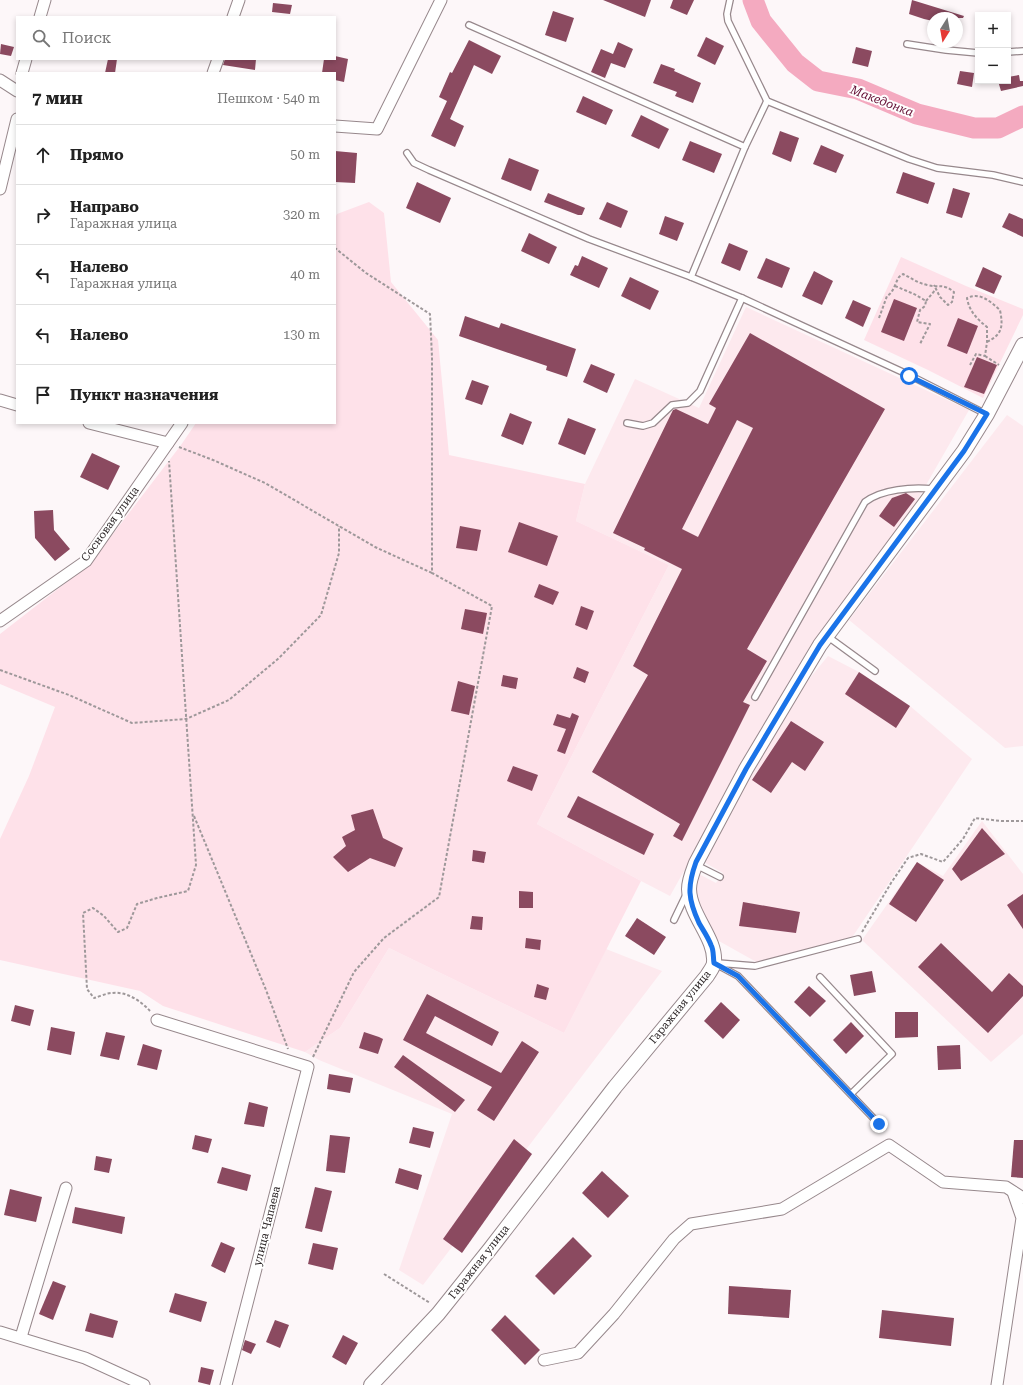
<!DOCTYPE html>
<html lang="ru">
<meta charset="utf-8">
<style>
body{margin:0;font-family:"Roboto Serif",serif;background:#f6f6f6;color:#222}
.controls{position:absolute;right:12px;top:12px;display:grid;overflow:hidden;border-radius:0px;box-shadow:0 2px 6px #0003}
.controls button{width:36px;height:36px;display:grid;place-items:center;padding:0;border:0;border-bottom:1px solid #e0e0e0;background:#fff;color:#222;font:20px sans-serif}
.compass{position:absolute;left:927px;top:12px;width:36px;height:36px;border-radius:50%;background:#fff;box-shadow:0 2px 6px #0003;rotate:191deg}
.stop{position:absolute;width:12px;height:12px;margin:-9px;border:3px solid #1a73e8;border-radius:50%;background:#fff}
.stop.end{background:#1a73e8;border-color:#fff;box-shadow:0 1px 4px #0008}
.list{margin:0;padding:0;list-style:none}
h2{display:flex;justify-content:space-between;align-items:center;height:52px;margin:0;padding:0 16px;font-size:17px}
h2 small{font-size:13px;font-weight:400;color:#767676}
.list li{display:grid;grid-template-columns:26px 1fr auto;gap:12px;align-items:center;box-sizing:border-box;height:60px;padding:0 16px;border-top:1px solid #e0e0e0}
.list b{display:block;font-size:15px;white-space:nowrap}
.list p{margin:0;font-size:13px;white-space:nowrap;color:#767676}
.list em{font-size:13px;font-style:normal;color:#767676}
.icon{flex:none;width:22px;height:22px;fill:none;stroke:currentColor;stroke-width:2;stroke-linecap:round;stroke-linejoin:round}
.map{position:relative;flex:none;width:1023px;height:1385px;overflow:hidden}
.search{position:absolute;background:#fff;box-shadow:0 2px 6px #0003;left:16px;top:16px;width:320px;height:44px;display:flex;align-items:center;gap:10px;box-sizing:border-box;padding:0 14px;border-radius:0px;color:#767676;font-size:15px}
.panel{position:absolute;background:#fff;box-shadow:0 2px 6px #0003;left:16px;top:72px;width:320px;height:352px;border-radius:0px}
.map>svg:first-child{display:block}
.built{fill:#fde9ee}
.green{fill:#fee1e9}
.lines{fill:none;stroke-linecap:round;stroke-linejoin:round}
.river{stroke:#f4aac0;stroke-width:21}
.building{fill:#8b4a60;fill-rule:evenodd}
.service-casing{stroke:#97888c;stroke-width:8}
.minor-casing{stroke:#97888c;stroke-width:13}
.tertiary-casing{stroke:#97888c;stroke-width:16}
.path{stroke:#9e989a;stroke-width:2;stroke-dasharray:3 2;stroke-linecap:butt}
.service{stroke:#fff;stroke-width:5.5}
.minor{stroke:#fff;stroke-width:11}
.tertiary{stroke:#fff;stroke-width:14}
.route{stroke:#1a73e8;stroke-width:5}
.labels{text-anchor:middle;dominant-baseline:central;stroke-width:4;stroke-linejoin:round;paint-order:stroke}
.street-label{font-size:11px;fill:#2d2728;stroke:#fff}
.water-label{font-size:12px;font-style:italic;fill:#630d33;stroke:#fff}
</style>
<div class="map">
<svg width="1023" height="1385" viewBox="0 0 1023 1385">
<rect width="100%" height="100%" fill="#fdf7f9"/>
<g class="built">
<path d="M746,307L969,410L914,506L810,646L670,896L641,881L537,824L669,565L576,521L585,484L635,379L699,408Z"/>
<path d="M1007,415L1023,426V746L1005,748L849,620Z"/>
<path d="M828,656L859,672L910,706L972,759L851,939L760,964L710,936L692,891L697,873L716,883L723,873L702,861L801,689Z"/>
<path d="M982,821L1023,874V1034L991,1062L862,940L917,862L943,876Z"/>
<path d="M389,948L564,1033L606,949L662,971L423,1285L399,1270L452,1114L319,1060L305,1052L340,1028Z"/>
</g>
<g class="green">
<path d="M369,202L384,213L391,282L438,340L449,455L585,484L576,521L669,565L537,824L641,881L564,1033L389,948L340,1028L305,1052L163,1006L140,991L0,960V839L29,776L55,707L0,684V634L90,564L181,445L196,423H335V218L337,214Z"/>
<path d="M901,257L966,286L1023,309V315L983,398L928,370L864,340Z"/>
</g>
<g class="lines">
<path class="river" d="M753,0L761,21L795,63L818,81L858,89L917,114L974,128H998L1023,116"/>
</g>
<g class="building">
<path d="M603,0H651L645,17Z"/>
<path d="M673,0H694L687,15L670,8Z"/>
<path d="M912,0L964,16L963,18H933V21L924,19L909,14Z"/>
<path d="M273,3L292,5L290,14L272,12Z"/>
<path d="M553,11L574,18L566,42L545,35Z"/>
<path d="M706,37L724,46L715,65L697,56Z"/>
<path d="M469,40L501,56L492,74L474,65L450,119L464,126L455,147L431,136L447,101L439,97L450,72L452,73Z"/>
<path d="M618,42L633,49L625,68L611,63L605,78L591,72L601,49L613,54Z"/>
<path d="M1,44L14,47L11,56L0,54Z"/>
<path d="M856,47L872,51L868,67L852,63Z"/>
<path d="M335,56L348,59L344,82L335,80V73H322L324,59H335Z"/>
<path d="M108,59H117L115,73H105Z"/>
<path d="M225,59H256L255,70L223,65Z"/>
<path d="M661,64L675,69L674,71L701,83L693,103L675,96L677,92L653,83Z"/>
<path d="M960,71L974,73L972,87L957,84Z"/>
<path d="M1019,75L1020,81H1023V86L1001,91L998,81H1008V77Z"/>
<path d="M583,96L613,110L606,125L576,112Z"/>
<path d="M641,115L669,129L659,149L631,136Z"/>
<path d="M780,131L799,138L791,162L772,154Z"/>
<path d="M690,141L722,154L714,173L682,160Z"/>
<path d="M821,145L844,155L836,173L813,164Z"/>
<path d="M335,151L357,153L355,183L335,182Z"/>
<path d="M509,158L539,170L531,191L501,179Z"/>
<path d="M903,172L935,183L928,204L896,193Z"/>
<path d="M417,182L451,198L440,223L406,208Z"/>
<path d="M953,188L970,193L962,218L946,213Z"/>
<path d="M548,193L585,208L582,215H578L544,202Z"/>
<path d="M607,202L628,211L621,228L599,219Z"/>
<path d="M1009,213L1023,219V237L1002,227Z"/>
<path d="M665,216L684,223L677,241L659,234Z"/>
<path d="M529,233L557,247L549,264L521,251Z"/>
<path d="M729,243L748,251L740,271L721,263Z"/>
<path d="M582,256L608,268L599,288L570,275L575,265L578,266Z"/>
<path d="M766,258L790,268L782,288L757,278Z"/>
<path d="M983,267L1002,276L994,294L975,286Z"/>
<path d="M814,271L833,281L822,305L802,296Z"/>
<path d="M630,277L659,291L650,310L621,296Z"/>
<path d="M894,299L917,308L904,341L881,332Z"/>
<path d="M853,300L871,308L863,327L845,318Z"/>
<path d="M465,316L499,328L501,323L576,349L567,377L546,370L547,366L459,336Z"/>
<path d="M958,318L978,326L967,354L947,346Z"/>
<path d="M750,333L885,409L747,649L767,661L743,702L750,705L682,841L673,836L680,824L592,772L648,675L633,666L682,569L644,550L645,548L613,533L673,410L676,409L708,424L716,408L709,404ZM737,420L753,428L698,537L682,529Z"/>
<path d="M977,357L997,365L984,394L964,387Z"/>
<path d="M591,364L615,374L607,393L583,382Z"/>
<path d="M472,380L489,386L482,405L465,399Z"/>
<path d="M510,413L532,422L523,445L501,436Z"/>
<path d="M568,418L596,429L585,455L558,444Z"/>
<path d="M92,453L120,466L108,490L80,477Z"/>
<path d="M906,493L915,499L894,527L879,516L892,498Z"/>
<path d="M53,510L54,530L70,549L55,561L35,538L34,511Z"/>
<path d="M519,522L558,536L547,566L508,552Z"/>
<path d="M460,526L481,530L477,551L456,548Z"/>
<path d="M539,584L559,592L553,605L534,597Z"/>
<path d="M581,606L594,611L587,630L575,625Z"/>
<path d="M465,609L487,613L483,634L461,629Z"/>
<path d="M577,667L589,672L585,683L573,678Z"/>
<path d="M859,672L910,706L896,728L845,694Z"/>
<path d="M503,675L518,678L516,689L501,686Z"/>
<path d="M458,681L475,686L469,715L451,711Z"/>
<path d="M572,713L579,716L565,754L557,751L566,729L553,725L557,714L570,718Z"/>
<path d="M791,721L824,742L805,771L792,762L771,793L752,780Z"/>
<path d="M513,766L538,775L532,791L507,781Z"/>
<path d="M578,796L654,834L644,855L567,817Z"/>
<path d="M373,809L383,838L403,848L395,867L370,858L348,872L333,857L346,846L342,837L355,830L351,815Z"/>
<path d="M982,828L1005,854L961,881L952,869Z"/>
<path d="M473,850L486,852L484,863L472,861Z"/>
<path d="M917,862L944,880L916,922L889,904Z"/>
<path d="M519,891L533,892V908H519Z"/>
<path d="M1023,894V929L1007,905Z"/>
<path d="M743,902L800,912L796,933L739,926Z"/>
<path d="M472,916L483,917L482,930L470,929Z"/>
<path d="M637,918L666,937L654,955L625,936Z"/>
<path d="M526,938L541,940L540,950L525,948Z"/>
<path d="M941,943L992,992L1009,973L1023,986V996L988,1033L918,967Z"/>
<path d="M872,971L876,992L854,996L850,975Z"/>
<path d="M537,984L549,988L546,1000L534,997Z"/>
<path d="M809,986L826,1001L810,1017L794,1002Z"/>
<path d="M427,994L499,1032L492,1046L435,1016L426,1033L501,1073L522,1041L539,1052L494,1121L477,1110L492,1087L403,1040Z"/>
<path d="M721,1002L740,1020L723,1039L704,1021Z"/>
<path d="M15,1005L34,1010L30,1026L11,1021Z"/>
<path d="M895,1012H918V1037L895,1038Z"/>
<path d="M851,1022L864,1036L846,1054L833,1040Z"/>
<path d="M51,1027L75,1032L71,1055L47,1050Z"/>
<path d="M106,1032L125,1036L119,1060L100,1056Z"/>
<path d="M364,1032L379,1037L383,1039L378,1054L359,1048Z"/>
<path d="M143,1044L162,1050L157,1070L137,1065Z"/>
<path d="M960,1045L961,1069L938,1070L937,1046Z"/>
<path d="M403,1055L465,1100L455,1112L394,1067Z"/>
<path d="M329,1074L353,1078L350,1093L327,1089Z"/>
<path d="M249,1102L268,1107L264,1127L244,1124Z"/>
<path d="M413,1127L434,1132L430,1148L409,1143Z"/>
<path d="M195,1135L212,1139L208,1153L192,1149Z"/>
<path d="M330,1135L350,1137L345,1173L326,1171Z"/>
<path d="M514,1139L532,1154L462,1253L443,1239Z"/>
<path d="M1014,1140H1023V1178L1011,1177Z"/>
<path d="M96,1156L112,1159L109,1173L94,1170Z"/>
<path d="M222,1167L251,1175L247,1191L217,1183Z"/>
<path d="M399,1168L422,1175L418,1190L395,1183Z"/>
<path d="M602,1171L629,1196L608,1218L582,1193Z"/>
<path d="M315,1187L332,1191L322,1232L305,1228Z"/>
<path d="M10,1189L42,1197L36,1222L4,1215Z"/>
<path d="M75,1207L125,1217L122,1234L72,1223Z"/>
<path d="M573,1237L592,1256L554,1295L535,1276Z"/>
<path d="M221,1242L235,1248L225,1273L211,1266Z"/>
<path d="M313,1243L338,1248L333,1270L308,1264Z"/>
<path d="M53,1281L66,1286L53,1320L39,1314Z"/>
<path d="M729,1286L791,1290L789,1318L728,1314Z"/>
<path d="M175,1293L207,1302L201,1322L169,1312Z"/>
<path d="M882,1310L954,1318L951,1346L879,1338Z"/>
<path d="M90,1313L118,1321L113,1338L85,1331Z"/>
<path d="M505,1315L540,1350L525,1365L491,1330Z"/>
<path d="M275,1320L289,1325L280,1348L266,1342Z"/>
<path d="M343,1335L358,1343L346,1365L332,1357Z"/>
<path d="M245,1340L256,1344L251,1354L242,1350Z"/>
<path d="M201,1367L214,1370L210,1385L198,1382Z"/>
</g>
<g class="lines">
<defs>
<g id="service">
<path d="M730,0L727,14L728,21L767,101L909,159L937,168L993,175L1023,182"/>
<path d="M469,25L745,147"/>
<path d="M907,44L946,50L978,53"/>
<path d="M1008,52L1023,51"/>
<path d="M407,153L414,163L429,170L589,239L691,277L742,298L909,375L986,414"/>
<path d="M691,277L745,147L767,101"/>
<path d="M627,423L643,426L653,423L672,405L688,403L700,391L742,298"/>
<path d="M827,636L875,671"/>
<path d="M755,697L865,502C882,489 912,487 933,489"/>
<path d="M696,865L720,877"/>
<path d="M674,920L686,895"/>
<path d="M714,963L738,976L879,1124"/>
<path d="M718,963L755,966L858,939"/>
<path d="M820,977L892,1054L851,1094"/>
</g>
<g id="minor">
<path d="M40,17L45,0"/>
<path d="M233,17L239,0"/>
<path d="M22,73L26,59"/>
<path d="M213,73L218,59"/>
<path d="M0,80L17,91"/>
<path d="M335,126L377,129L441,0"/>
<path d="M0,189L17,119"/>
<path d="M0,400L17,405"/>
<path d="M89,423L168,443"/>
<path d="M0,621L86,561L182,423"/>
<path d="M157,1020L308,1067L226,1385"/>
<path d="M0,1332L85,1358L144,1385"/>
<path d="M21,1337L66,1188"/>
<path d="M544,1360L578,1353L614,1314L674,1239L691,1224L782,1209L889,1145L943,1182L1006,1187L1023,1198"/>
<path d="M997,1385L1022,1218L1013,1192"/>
</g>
<path id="tertiary" d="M371,1385L438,1314L490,1249L615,1087L707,976C709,972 714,967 714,962C716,938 690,916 689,889C689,880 693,871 696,863L746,769L820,645L964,451L987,414L1023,345"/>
</defs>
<use href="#service" class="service-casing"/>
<use href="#minor" class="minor-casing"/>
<use href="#tertiary" class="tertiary-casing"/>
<g class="path">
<path d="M895,286L914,294L926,301L925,306L920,310L917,322L930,324L920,344"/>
<path d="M926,301L936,289"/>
<path d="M879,318L887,296C894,292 895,283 899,277L903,274C911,278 918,283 927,285C939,288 943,283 954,292L952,302L948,305L940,297L934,285"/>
<path d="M985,356L999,365"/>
<path d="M970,365L976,354L985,356L987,342V327C977,319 969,311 967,298C980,292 990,301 1000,310C1003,326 1003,334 987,342"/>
<path d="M179,447L213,460L265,483L375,547L432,573"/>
<path d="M0,670L69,695L132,723L186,719L229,700L279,658L321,615L339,553V526"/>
<path d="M194,816L266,990L288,1049"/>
<path d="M862,932L891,883L908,858L921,854L943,862L963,839L975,818L1001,821H1023"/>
<path d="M150,1011C141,1001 126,991 112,993C106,993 99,997 94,998L87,989L83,913L93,908L104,916L118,932L127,928L137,904L157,898L188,891L196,865L169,461"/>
<path d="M313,1057L354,972L384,938L439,897L492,606L432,573V357L430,314L366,273L335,248"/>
<path d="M384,1274L430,1303"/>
</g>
<use href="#service" class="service"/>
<use href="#minor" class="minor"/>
<use href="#tertiary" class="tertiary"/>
</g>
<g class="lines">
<path class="route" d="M879,1124L738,976L714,963C713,957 714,950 711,945C708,937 703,930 699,923C688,899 687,887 696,862L746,769L820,645L964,451L987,414L909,376"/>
</g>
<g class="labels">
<g class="street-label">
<text transform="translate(110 524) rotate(-54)">Сосновая улица</text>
<text transform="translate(680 1007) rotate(-51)">Гаражная улица</text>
<text transform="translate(267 1226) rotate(-76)">улица Чапаева</text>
<text transform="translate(479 1262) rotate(-52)">Гаражная улица</text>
</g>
<g class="water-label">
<text transform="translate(882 101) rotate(21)">Македонка</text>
</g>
</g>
</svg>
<div class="controls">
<button>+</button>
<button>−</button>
</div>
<svg class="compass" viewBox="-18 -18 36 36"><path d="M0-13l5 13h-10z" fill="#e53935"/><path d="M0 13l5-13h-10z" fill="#767676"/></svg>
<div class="stop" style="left:909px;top:376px"></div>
<div class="stop end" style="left:879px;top:1124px"></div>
<div class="search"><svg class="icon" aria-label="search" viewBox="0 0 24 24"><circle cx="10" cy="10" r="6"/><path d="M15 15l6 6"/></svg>Поиск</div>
<section class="panel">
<h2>7 мин<small>Пешком · 540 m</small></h2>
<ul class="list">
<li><svg class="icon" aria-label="ahead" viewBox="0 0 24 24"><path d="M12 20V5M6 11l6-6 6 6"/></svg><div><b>Прямо</b></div><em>50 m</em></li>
<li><svg class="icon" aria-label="right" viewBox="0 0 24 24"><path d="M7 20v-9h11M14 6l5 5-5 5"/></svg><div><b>Направо</b><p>Гаражная улица</p></div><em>320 m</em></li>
<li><svg class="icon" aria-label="left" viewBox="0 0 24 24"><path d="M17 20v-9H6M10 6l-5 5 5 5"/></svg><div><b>Налево</b><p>Гаражная улица</p></div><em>40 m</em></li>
<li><svg class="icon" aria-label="left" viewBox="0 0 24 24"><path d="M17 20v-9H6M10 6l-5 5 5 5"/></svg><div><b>Налево</b></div><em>130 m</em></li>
<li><svg class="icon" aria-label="arrive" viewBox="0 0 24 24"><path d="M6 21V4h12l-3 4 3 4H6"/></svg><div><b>Пункт назначения</b></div></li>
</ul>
</section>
</div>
